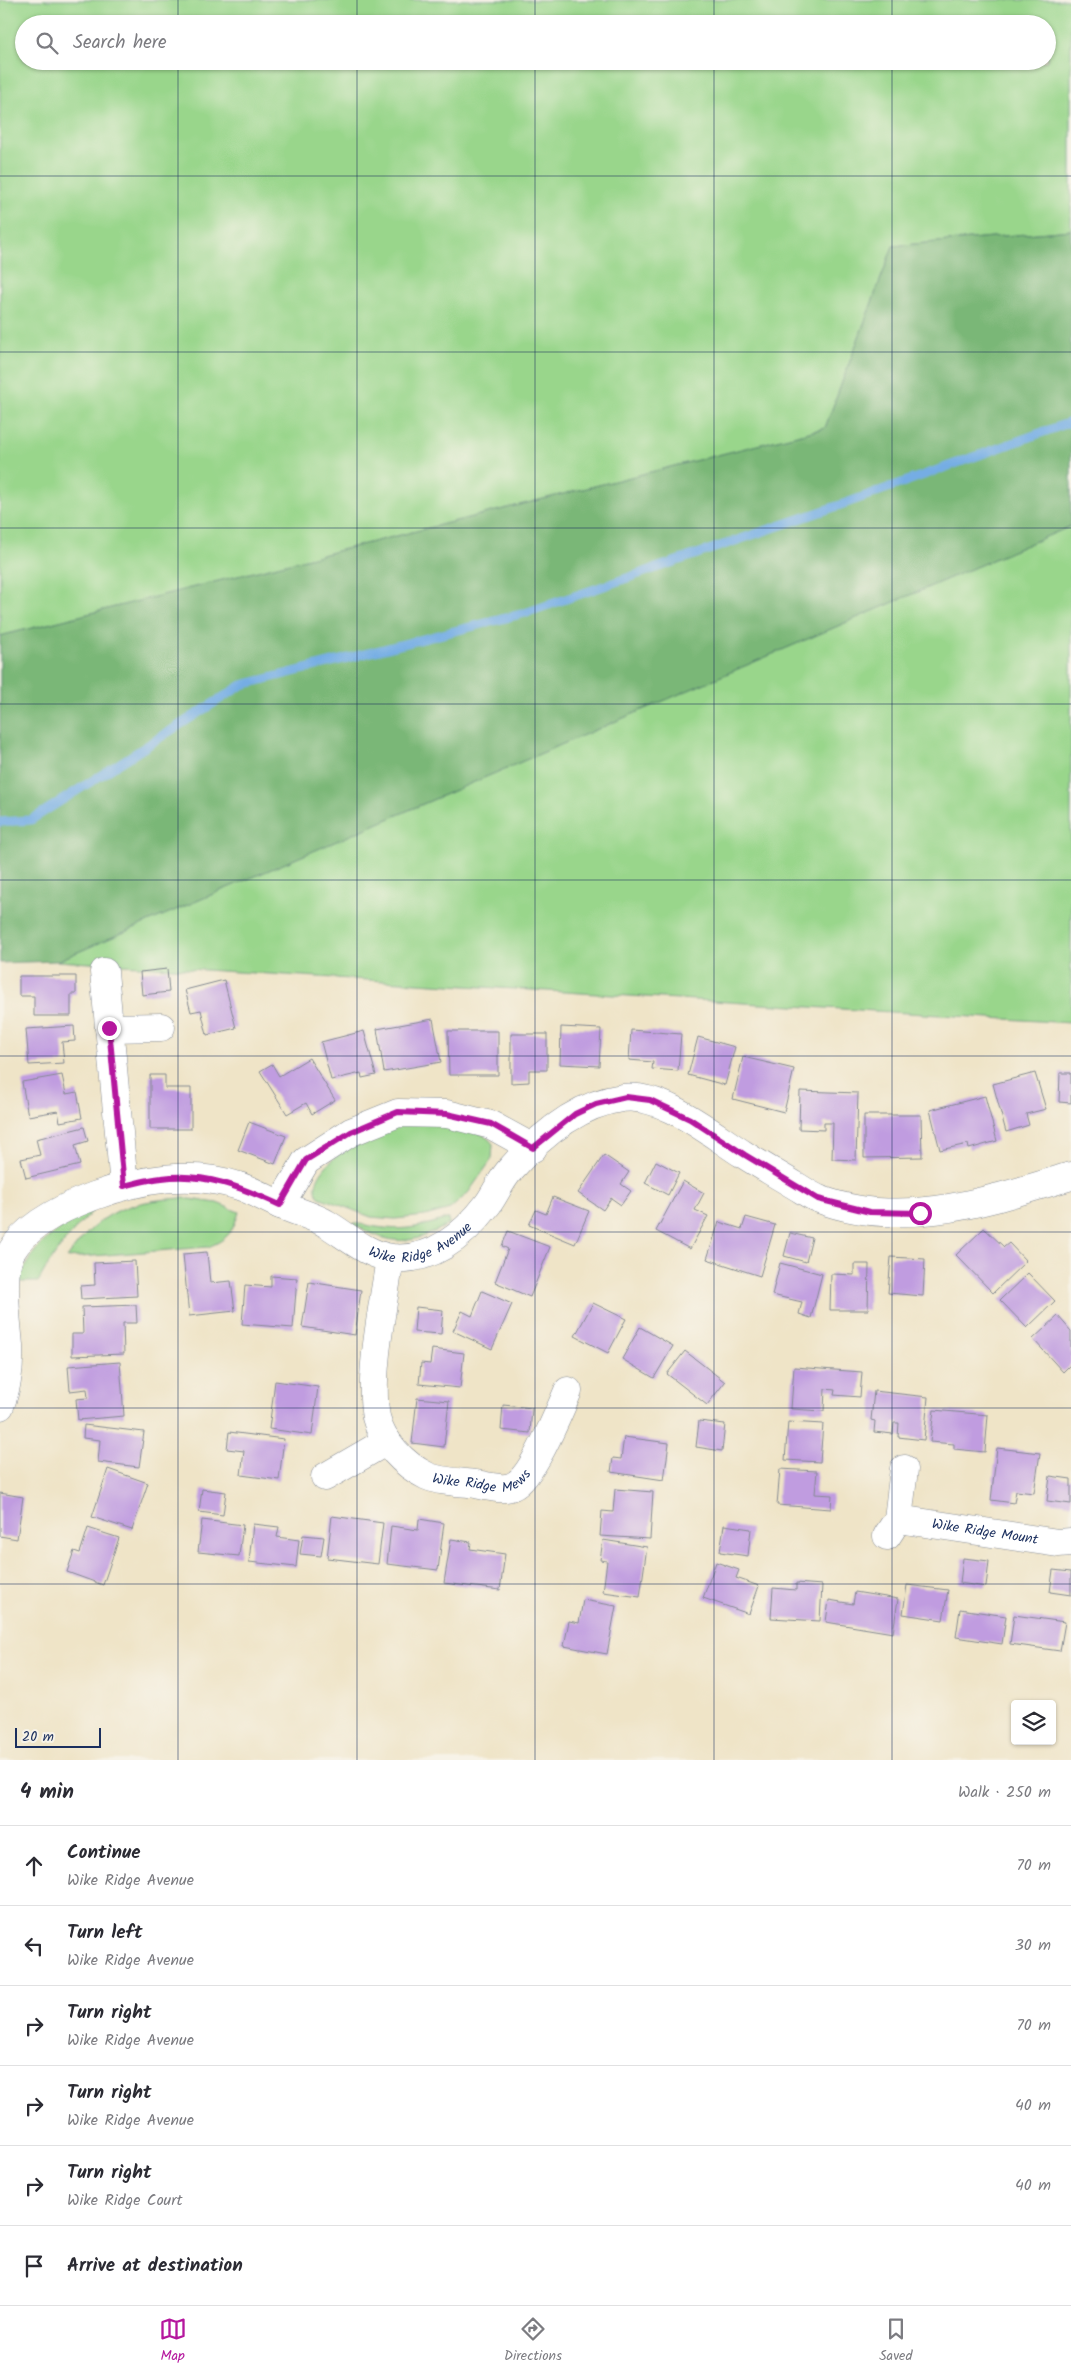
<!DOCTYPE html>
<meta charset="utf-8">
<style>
body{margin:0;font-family:Kalam,sans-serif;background:#f2f2f3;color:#2b2b33}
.controls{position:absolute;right:15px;bottom:15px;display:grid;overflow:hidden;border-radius:5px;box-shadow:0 1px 4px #0004}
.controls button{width:45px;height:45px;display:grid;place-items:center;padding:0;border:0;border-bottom:1px solid #e1e1e2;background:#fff;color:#2b2b33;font:25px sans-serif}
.scale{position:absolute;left:15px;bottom:12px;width:86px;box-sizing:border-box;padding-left:5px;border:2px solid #1b2f5e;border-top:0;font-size:14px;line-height:18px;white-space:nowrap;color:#1b2f5e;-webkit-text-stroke:4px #f7f3e8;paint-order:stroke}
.stop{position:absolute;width:15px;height:15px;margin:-11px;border:4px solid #b5179e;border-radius:50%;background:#fff}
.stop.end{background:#b5179e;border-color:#fff;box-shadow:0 1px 5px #0008}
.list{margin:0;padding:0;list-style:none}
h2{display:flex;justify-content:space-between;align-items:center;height:65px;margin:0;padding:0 20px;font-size:21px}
h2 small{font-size:16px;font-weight:400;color:#7c7c81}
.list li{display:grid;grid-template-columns:32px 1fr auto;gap:15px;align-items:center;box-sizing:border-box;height:80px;padding:0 20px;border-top:1px solid #e1e1e2}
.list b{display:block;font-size:19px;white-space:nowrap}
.list p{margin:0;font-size:16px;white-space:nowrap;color:#7c7c81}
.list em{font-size:16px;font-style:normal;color:#7c7c81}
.icon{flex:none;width:28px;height:28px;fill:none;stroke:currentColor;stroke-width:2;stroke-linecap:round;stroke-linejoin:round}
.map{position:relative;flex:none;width:1071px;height:1760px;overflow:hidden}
.search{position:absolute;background:#fff;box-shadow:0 1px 4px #0004;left:15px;right:15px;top:15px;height:55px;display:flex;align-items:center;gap:12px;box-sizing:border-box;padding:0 18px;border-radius:28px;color:#7c7c81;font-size:19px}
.sheet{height:545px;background:#fff}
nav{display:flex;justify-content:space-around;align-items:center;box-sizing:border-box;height:70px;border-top:1px solid #e1e1e2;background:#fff;font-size:14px;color:#7c7c81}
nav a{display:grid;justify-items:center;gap:2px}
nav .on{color:#b5179e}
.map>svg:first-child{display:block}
.green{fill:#99d68b;stroke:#5a8274;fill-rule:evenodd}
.forest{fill:#7ab777;stroke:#4a736a}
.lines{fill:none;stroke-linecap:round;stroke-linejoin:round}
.stream{stroke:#75ade4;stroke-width:9}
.building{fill:#c09ce0}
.minor-casing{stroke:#858a92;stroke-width:29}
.minor{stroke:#fff;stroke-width:28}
.route{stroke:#b5179e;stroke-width:6}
.grid{fill:none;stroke:#1b2f5e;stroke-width:1;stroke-opacity:0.55}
.labels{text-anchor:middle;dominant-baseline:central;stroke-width:5;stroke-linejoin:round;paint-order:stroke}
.street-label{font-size:14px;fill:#1b2f5e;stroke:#f7f3e8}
</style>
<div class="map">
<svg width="1071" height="1760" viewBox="0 0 1071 1760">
<rect width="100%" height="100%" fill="#f7f3e8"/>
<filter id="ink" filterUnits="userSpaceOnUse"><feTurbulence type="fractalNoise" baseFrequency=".02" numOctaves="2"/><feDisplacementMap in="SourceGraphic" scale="10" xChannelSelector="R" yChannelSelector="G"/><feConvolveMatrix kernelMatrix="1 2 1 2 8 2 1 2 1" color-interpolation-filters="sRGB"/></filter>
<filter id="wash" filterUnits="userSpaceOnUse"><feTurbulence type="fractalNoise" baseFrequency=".0096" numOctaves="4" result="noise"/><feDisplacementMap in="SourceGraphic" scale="20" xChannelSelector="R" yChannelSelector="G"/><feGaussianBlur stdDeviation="1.12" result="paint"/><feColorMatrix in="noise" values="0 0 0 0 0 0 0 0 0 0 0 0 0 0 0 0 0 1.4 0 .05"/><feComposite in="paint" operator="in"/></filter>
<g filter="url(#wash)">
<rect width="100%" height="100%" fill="#efe4c7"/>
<g class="green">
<path d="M0,0H1071V230L893,246L825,428L0,636ZM24,24H1047V61H24Z"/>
<path d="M1071,526V1023L57,961Z"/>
<path d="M411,1122C434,1123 478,1123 493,1144L492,1159L468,1193L450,1209L425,1216L395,1219L371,1217L319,1197C303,1174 355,1140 373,1132C384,1127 399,1125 411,1122Z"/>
<path d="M183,1198L217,1203L239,1212C232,1233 228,1239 208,1247L67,1258C100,1211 127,1201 183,1198Z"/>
<path d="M94,1210C71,1232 53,1254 38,1282H19C32,1242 59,1228 94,1210Z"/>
<path d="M446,1219H449V1224C411,1246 392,1246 353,1224L355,1223C393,1231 409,1231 446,1219Z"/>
</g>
<path class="forest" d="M1071,230V526L57,961L0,963V636L825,428L893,246Z"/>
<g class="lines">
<path class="stream" d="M0,822L31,820L242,685L525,613L849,502L1071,422"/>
</g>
<g id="blocks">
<g class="building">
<path d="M167,969L169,992L142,995L140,972Z"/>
<path d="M19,976H76V994H71V1016H34V996H19Z"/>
<path d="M224,980L236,1028L207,1035L201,1010L191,1012L185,990Z"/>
<path d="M433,1019L441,1062L384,1072L377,1029Z"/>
<path d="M74,1026L75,1041L62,1042L64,1063L29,1065L26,1029Z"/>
<path d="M561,1027L601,1029L599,1066L560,1064Z"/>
<path d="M631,1030L681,1034L678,1071L652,1069L653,1062L629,1060Z"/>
<path d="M364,1031L376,1075L362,1078L361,1073L331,1080L321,1042Z"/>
<path d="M448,1031H498V1075H449Z"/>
<path d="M511,1034H547V1070H529V1082L511,1083Z"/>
<path d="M698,1037L735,1047L725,1085L688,1075Z"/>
<path d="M743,1057L794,1069L784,1112L733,1099Z"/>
<path d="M309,1058L335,1100L312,1114L306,1103L287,1114L260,1071L272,1064L279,1076Z"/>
<path d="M1035,1073L1046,1109L1026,1114L1029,1125L1006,1132L993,1084Z"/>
<path d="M1060,1073H1071V1103L1059,1102Z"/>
<path d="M62,1075L66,1094L77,1092L82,1118L60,1122L58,1111L28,1116L22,1082Z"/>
<path d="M150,1075H165V1088H191V1129H150Z"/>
<path d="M800,1091L858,1093L856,1160L832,1159L833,1123H824V1130L799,1129Z"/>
<path d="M985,1096L997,1141L969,1149L968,1144L940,1150L930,1110Z"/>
<path d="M864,1115H921L922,1157L864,1158Z"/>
<path d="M249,1122L286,1136L275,1164L238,1150Z"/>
<path d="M84,1127L88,1141L75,1145L80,1165L26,1178L21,1159L40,1155L36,1139Z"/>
<path d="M604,1155L629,1172L621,1184L631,1191L621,1205L611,1198L603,1210L578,1193Z"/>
<path d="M656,1161L679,1173L668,1195L645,1183Z"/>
<path d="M683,1181L704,1193L695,1210L708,1216L690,1249L656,1231Z"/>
<path d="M553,1197L589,1211L575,1244L529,1225L536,1210L546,1214Z"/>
<path d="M746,1217L775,1225L760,1276L707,1259L719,1222L742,1229Z"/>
<path d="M984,1228L1004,1247L1009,1243L1026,1261L993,1293L956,1255Z"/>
<path d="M508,1231L550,1247L530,1297L495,1282L508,1249L502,1246Z"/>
<path d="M790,1233L812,1238L806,1262L784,1256Z"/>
<path d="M207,1252L210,1283L231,1281L235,1311L189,1316L183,1254Z"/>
<path d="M891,1257L925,1259L923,1296L888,1293Z"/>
<path d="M135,1261L137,1296L81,1299L80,1286L95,1285L94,1263Z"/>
<path d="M780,1263L822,1274L811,1318L799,1314L802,1302L772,1295Z"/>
<path d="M854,1264H869L868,1310H830L831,1274L854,1275Z"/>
<path d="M1028,1273L1055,1301L1027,1328L1000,1300Z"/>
<path d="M271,1276L297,1278L293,1328L242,1324L245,1285L271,1287Z"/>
<path d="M309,1282L361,1290L355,1335L302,1327Z"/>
<path d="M482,1291L512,1304L492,1349L453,1331L462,1311L472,1316Z"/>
<path d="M593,1303L626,1319L608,1353L575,1336Z"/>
<path d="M136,1305L137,1323H123L124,1354L72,1356V1334H83L82,1307Z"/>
<path d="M416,1307L443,1310L441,1334L414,1332Z"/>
<path d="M1058,1316L1071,1331V1364L1063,1372L1033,1339Z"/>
<path d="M640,1327L673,1346L654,1378L622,1359Z"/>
<path d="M432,1349L464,1353L460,1388L419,1384L421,1363L430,1364Z"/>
<path d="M685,1351L725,1382L707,1405L667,1374Z"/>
<path d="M120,1362L124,1416L78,1420L76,1399L88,1398L87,1389L70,1391L68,1366Z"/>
<path d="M794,1367L862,1372L860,1397L834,1395L835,1390L825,1389L824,1411L791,1409Z"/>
<path d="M275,1381L318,1387L312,1435L269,1429Z"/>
<path d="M874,1391L928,1397L924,1440L898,1437L899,1423H894L893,1434L874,1432L875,1421L871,1420Z"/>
<path d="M417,1398L449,1401L444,1447L412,1443Z"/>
<path d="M503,1405L532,1408L530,1433L501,1430Z"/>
<path d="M934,1410L988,1415L985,1452L954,1449V1444L930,1442Z"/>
<path d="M699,1421L725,1424L722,1451L696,1447Z"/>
<path d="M788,1422L823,1424L820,1462L785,1460Z"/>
<path d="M84,1425L144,1432L139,1467L98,1462L100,1440L83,1438Z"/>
<path d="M229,1432L284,1439L279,1480L241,1475L244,1451L227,1449Z"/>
<path d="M624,1437L669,1443L664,1480L611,1472L613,1458L621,1459Z"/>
<path d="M997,1448L1040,1453L1034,1493L1016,1491L1014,1503L991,1500Z"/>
<path d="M108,1469L148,1483L132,1530L92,1517Z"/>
<path d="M780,1469L817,1471L815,1494L832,1495L831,1509L777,1505Z"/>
<path d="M1050,1476L1071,1479V1504L1047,1501Z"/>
<path d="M202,1489L226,1492L223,1515L199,1512Z"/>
<path d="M615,1489L653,1492L650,1539L600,1536L602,1511L613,1512Z"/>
<path d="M0,1493L23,1497L17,1539L0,1536Z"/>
<path d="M332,1516L383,1523L378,1564L327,1558Z"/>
<path d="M419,1519L444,1523L438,1570L387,1564L391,1526L418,1530Z"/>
<path d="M202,1520L243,1525L239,1556L198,1552Z"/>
<path d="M253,1524L279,1527L277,1537L299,1540L296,1567L249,1562Z"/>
<path d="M724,1525L751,1529L748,1556L720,1552Z"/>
<path d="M88,1528L119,1538L103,1585L67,1572L74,1551L80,1553Z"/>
<path d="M303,1535L324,1537L321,1556L300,1554Z"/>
<path d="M451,1539L471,1542L470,1549L505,1554L500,1590L444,1583Z"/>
<path d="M603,1540L647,1547L640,1597L603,1592L607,1561L600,1560Z"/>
<path d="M963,1558L989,1561L986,1587L960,1583Z"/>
<path d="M716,1562L739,1570L736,1578L759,1586L749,1614L703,1598Z"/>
<path d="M1053,1570L1071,1572V1595L1050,1592Z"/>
<path d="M796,1583L822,1585L820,1621L771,1618L773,1588L796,1590Z"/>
<path d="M907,1585L948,1590L943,1620L903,1614Z"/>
<path d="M855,1592L898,1599L893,1633L826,1622L829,1600L853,1604Z"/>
<path d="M583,1600L616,1606L607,1654L564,1646L569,1621L579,1623Z"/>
<path d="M960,1609L1006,1616L1002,1644L956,1637Z"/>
<path d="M1014,1615L1065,1622L1060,1651L1010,1644Z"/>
</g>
</g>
</g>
<g filter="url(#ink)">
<use href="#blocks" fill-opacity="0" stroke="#858a92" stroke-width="1"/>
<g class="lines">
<defs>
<g id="minor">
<path d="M104,972L124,1186"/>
<path d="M109,1028L161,1027"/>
<path d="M280,1205L306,1161L351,1132L398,1113L447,1114L491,1125L533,1148"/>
<path id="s1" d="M390,1258C384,1302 368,1375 376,1417C382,1442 404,1465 427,1476C440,1482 461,1482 476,1484C486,1486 503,1491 513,1486C532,1478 559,1412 568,1391"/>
<path id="s2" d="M0,1406C7,1388 10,1366 9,1346C7,1321 0,1274 11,1252C27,1224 64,1207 94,1196C141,1179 190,1170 239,1186C254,1191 268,1200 283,1206C297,1212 314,1216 327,1224C347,1236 367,1255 392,1258C433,1262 465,1234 488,1204C496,1193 501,1180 510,1170C539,1137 578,1104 622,1098C662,1092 711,1134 743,1154C760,1165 778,1175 796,1186C803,1190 811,1196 819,1199C903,1231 990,1200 1071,1176"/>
<path d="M325,1477L387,1441"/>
<path id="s3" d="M898,1519L1058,1543L1071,1542"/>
<path d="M887,1536L898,1519L904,1469"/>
</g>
</defs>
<use href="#minor" class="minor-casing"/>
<use href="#minor" class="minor"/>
</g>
</g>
<g class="lines" filter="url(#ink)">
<path class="route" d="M109,1028L124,1186C136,1183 149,1179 162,1178C204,1172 243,1188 280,1205L306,1160L351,1132L398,1112L447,1114L491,1124L533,1148L575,1114L596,1104L626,1097L650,1100L690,1119L745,1155L818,1199L870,1212L920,1213"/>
</g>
<path class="grid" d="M178,0V24M357,0V24M535,0V24M714,0V24M892,0V24M178,61V1760M357,61V1760M535,61V1760M714,61V1760M892,61V1760M0,176H1071M0,352H1071M0,528H1071M0,704H1071M0,880H1071M0,1056H1071M0,1232H1071M0,1408H1071M0,1584H1071"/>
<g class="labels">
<g class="street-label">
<text stroke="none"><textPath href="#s2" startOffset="608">Wike Ridge Avenue</textPath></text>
<text stroke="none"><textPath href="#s1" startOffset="298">Wike Ridge Mews</textPath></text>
<text stroke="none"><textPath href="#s3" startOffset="88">Wike Ridge Mount</textPath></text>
</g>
</g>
</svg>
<div class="controls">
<button><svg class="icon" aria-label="layers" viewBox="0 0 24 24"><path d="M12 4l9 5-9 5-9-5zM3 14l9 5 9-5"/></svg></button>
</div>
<div class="scale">20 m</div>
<div class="stop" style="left:920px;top:1213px"></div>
<div class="stop end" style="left:109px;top:1028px"></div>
<div class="search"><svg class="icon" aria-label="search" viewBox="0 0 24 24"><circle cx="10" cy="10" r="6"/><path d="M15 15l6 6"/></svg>Search here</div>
</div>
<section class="sheet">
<h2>4 min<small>Walk · 250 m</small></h2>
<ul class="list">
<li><svg class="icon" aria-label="ahead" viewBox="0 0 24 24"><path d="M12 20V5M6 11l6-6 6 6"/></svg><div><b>Continue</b><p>Wike Ridge Avenue</p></div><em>70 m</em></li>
<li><svg class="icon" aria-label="left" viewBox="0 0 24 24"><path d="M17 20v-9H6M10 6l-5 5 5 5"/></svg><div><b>Turn left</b><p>Wike Ridge Avenue</p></div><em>30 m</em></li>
<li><svg class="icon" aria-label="right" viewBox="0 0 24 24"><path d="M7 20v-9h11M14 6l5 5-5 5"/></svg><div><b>Turn right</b><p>Wike Ridge Avenue</p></div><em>70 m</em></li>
<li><svg class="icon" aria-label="right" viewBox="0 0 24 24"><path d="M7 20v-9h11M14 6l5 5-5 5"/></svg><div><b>Turn right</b><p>Wike Ridge Avenue</p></div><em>40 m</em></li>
<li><svg class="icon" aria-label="right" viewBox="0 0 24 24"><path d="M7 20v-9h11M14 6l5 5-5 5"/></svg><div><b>Turn right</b><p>Wike Ridge Court</p></div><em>40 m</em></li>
<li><svg class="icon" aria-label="arrive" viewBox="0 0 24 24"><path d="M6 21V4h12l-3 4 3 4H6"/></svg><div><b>Arrive at destination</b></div></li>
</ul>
</section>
<nav>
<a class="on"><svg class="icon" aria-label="map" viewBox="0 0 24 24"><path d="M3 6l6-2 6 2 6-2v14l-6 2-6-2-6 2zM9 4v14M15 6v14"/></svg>Map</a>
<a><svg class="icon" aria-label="directions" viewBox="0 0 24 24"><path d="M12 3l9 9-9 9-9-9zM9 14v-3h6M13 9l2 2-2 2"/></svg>Directions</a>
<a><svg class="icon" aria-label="saved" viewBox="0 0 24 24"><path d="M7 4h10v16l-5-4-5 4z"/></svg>Saved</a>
</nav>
